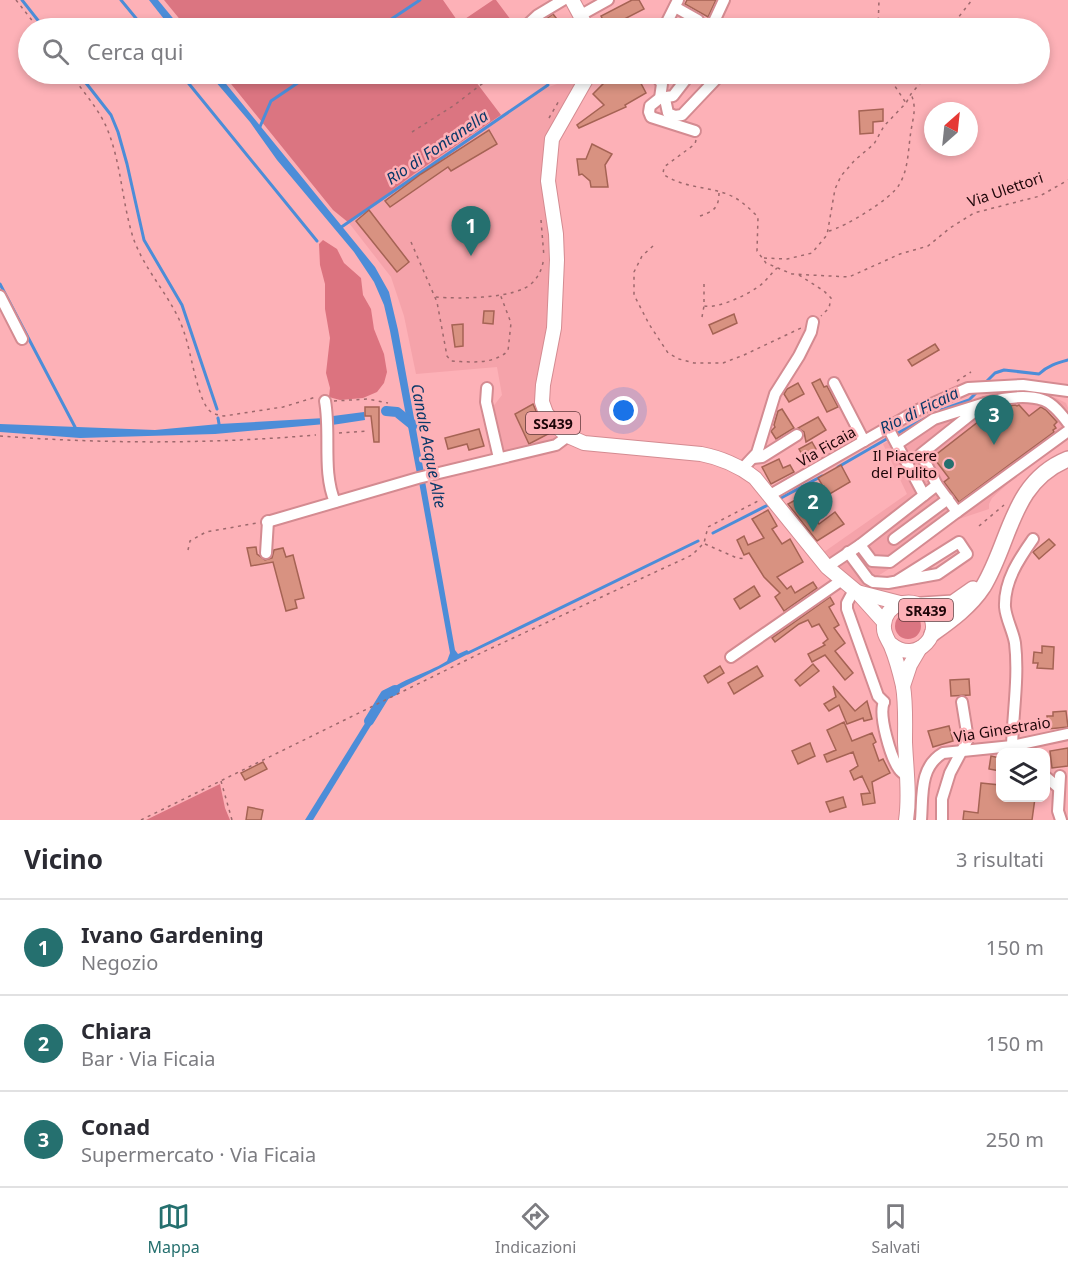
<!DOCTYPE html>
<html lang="it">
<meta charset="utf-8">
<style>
body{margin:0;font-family:"Noto Sans",sans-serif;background:#f2f2f3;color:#2b2b33}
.controls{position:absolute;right:18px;bottom:18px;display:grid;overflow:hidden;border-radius:12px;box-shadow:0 3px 9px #0003}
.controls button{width:54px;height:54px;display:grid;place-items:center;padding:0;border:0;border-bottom:2px solid #e1e1e2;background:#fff;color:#2b2b33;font:30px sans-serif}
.compass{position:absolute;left:924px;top:102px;width:54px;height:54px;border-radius:50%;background:#fff;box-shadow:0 3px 9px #0003;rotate:27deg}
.you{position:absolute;left:624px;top:411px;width:21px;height:21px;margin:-15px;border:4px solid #fff;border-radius:50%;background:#1a73e8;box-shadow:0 0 0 9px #1a73e833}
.badge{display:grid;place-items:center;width:39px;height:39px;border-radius:50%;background:#25706f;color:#fff;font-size:20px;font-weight:700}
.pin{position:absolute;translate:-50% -50px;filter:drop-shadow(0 2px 3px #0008)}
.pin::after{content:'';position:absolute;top:32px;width:21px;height:18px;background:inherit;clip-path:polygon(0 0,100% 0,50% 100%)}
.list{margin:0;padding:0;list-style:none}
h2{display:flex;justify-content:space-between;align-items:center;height:78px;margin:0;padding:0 24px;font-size:26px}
h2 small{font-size:20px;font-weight:400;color:#7c7c81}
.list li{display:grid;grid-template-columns:39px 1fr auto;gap:18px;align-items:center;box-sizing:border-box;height:96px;padding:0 24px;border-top:2px solid #e1e1e2}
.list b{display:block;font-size:22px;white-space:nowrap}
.list p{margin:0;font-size:20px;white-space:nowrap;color:#7c7c81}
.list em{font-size:20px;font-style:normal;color:#7c7c81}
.icon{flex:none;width:33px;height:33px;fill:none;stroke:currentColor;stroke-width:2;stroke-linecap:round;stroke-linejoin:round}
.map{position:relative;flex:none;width:1068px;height:820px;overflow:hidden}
.search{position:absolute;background:#fff;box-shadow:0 3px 9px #0003;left:18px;right:18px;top:18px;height:66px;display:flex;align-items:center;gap:15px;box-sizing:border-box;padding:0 21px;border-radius:33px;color:#7c7c81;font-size:22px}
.sheet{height:366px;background:#fff}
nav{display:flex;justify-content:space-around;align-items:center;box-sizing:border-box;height:84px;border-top:2px solid #e1e1e2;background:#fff;font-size:16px;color:#7c7c81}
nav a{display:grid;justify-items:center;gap:3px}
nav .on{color:#25706f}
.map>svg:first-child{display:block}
.built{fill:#f5a3aa}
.green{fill:#db7581}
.forest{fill:#dc737f}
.water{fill:#4c8dd8}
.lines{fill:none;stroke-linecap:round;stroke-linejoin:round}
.stream{stroke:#4c8dd8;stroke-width:3}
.canal{stroke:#4c8dd8;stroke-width:10}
.building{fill:#d89281;stroke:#a56354;stroke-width:1.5}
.minor-casing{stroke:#d48b91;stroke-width:14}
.major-casing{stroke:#d48b91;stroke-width:16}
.highway-casing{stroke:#d48b91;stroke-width:18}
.path{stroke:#9d686c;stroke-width:1.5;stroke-dasharray:3 4.5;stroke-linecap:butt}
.minor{stroke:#fff;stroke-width:10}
.major{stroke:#fff;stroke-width:14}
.highway{stroke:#fff;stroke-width:15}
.poi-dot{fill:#25706f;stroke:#fdb1b7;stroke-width:2}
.labels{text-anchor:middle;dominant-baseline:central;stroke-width:5;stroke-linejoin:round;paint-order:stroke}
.shield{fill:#fdb1b7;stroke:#61393d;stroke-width:1.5}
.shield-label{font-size:14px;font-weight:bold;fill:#1e0609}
.street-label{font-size:15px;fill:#1e0609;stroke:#fdb1b7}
.poi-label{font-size:15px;fill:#1e0609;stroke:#fdb1b7;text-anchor:end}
.water-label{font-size:16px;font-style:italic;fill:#0b3969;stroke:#fdb1b7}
</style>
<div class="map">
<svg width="1068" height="820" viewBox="0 0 1068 820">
<rect width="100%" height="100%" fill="#fdb1b7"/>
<g class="built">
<path d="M582,75L546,142L552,236L551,321L538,404L556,439L502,453L492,408L502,395L497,367L416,374L404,316L391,277L349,223L414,174L501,115L546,88Z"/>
<path d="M1039,394L1056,398L1066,403L1068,408L1067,424L1054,442L992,498L989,504V509L959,519L933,536L897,564L860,587L824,552L907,494L883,444L935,416Z"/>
</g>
<g class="green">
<path d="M164,0H443L459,23L493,0H496L517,28H187Z"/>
<path d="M223,74H470L501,115L414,174L349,223L333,210Z"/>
<circle cx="908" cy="626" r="13"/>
<path d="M220,784L225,808L230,820H146Z"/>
</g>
<path class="forest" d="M323,240L337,249L344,263L361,278L363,295L371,309L374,329L384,354L387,372L384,383L377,392L363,398L340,400L329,397L330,388L326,373L330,338L325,309V284L320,265L319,244Z"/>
<g class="water">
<path d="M149,0H158L181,28H171Z"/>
<path d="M209,74H218L375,267L389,292L398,330L424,473L417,474L390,331L384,305L374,282L354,252L277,160L250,122Z"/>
<path d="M364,412L365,420L332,425L333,416Z"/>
<path d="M325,418V424L215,434L80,438L0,432V424L155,430L219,424Z"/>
<path d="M425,481L455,650L458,654L467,650L470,653L378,700C395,680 425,675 447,661L450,653L419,482Z"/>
<path d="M381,709L313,820H305L372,712Z"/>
</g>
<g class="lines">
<g class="stream">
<path d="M22,0L44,28"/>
<path d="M121,0L144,28"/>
<path d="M378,28L420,0"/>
<path d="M79,74L111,115L118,132L127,164L144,240L182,305L217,409"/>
<path d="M181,74L317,241"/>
<path d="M259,129L271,101L311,74"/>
<path d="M340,228L548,85"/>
<path d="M0,284L75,427"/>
<path d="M983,385L995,373L1004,370L1039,374C1047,366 1057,363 1068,360"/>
<path d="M218,418L219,424"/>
<path d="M896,434L941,410L969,400L977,392"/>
<path d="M838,467L890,437"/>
<path d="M781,498L822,476"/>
<path d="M713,533L768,505"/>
<path d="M468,653L698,541"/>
</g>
<g class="canal">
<path d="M386,411L397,412L413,425"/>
<path d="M369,721L385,695L395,690"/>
</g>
</g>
<g class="building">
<path d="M632,0H639L644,9L607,28L601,16Z"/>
<path d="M687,0H716L708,17L685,4Z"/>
<path d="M553,14L560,23L552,28H534Z"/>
<path d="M624,74H628L630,77L636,74L646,93L625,105L626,107L579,128L577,125L604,105L593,94L604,83Z"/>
<path d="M883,109V121L873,122V133L860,134L859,111Z"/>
<path d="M489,130L497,144L451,171L448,167L390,207L385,201L421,174Z"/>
<path d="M592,144L612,154L605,165L608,187H591L590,181L582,174L579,175L577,159H586Z"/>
<path d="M369,210L409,262L397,272L356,221Z"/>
<path d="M484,311H494L493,324L483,323Z"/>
<path d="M734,314L737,323L713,334L709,325Z"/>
<path d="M463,324V346L455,347L452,325Z"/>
<path d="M935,344L939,350L912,366L908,360Z"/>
<path d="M820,379L824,387L827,386L838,407L827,412L812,383Z"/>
<path d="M798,383L804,394L789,402L784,394L787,389Z"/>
<path d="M533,404L539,418L550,433L529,444L515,414Z"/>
<path d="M1015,405L1017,406L1019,405L1029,416L1041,407L1046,410L1057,422L1054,425L1056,428L1053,430L1054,432L959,502L944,482L949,478L933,457L996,408Z"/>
<path d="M365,407H379V442H374L371,416H365Z"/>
<path d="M782,409L794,428L776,439L771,431L775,427L774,425L778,411Z"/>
<path d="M818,417L826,430L806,442L804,432L798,428Z"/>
<path d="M479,429L484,446L469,450L467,444L448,449L445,438Z"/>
<path d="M812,442L816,449L803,456L799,449Z"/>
<path d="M779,459L783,468L790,465L794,472L771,484L762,467Z"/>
<path d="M841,465L850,482L828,495L818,478Z"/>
<path d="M799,498L819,524L835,512L844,524L817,541L788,504Z"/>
<path d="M768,510L777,526L772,529L782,544L790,539L803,562L777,577L787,589L791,586L795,593L813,582L817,588L784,611L775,597L780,593L764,577L749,553L744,555L737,540L744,536L748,545L764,538L752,519Z"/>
<path d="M1049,539L1055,545L1039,559L1033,552Z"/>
<path d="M256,547L257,554L265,560L272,558L274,550L283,548L286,557L293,555L304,598L295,600L297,608L286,611L273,562L251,566L247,548Z"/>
<path d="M754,586L760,596L740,609L734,599Z"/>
<path d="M830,597L834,604L829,607L839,625L834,628L845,643L835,651L853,673L845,680L825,655L812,662L808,654L825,645L823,643L828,639L819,624L812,627L808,620L799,624L775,642L772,638Z"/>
<path d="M1042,646L1054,647L1053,669L1037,668L1038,663H1033L1034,652L1042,653Z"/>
<path d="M813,664L819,671L800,686L795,680Z"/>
<path d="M720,666L724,673L708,683L704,676Z"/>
<path d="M757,666L763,676L734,694L728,683Z"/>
<path d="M969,679L970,695L951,696L950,680Z"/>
<path d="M833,686L855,711L867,701L872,719L864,721L863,718L847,724L839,705L829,711L824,704L836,697Z"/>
<path d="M1066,711L1068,727L1048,729L1047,716H1053V712Z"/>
<path d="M844,722L852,741L872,733L876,742L873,744L879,761L883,759L890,773L872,782L875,803L863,805L861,794L870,793L862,776L854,780L850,771L858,766L853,752L827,762L824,755L836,750L827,730Z"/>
<path d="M949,726L953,741L933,747L928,731Z"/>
<path d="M810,743L815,756L798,764L792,751Z"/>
<path d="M1068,748V766L1052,768L1050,751Z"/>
<path d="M991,756L1000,758V771L989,769Z"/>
<path d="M263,762L267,769L245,780L241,773Z"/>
<path d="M981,783L1000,785V798H1035L1032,820H963L964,811L978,813Z"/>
<path d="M843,797L846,807L830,812L826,802Z"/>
<path d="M248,807L263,810L261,820H246Z"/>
</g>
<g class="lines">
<defs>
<g id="minor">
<path d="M675,7L698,20"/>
<path d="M581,15L608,0"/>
<path d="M524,28L538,15L563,0"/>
<path d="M664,28L678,0"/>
<path d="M711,28L724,0"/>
<path d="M655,74L662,84L660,98L650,106L649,112L651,117L695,131"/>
<path d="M660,98L673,96L690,74"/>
<path d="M665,99L668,113L675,116L682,115L718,77"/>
<path d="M0,296L22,339"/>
<path d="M834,383L864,441"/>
<path d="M487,388L486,402L499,458"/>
<path d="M325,401C331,433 322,472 335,502"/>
<path d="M985,403C1003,398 1025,394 1043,400C1053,403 1062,415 1068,423"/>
<path d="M888,428L924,495"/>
<path d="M753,458L762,457L797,435"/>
<path d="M742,469L757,453L775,394L799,356L811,332L813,322"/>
<path d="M770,495L918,410L968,388L1023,385L1068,391"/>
<path d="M957,512L1068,431"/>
<path d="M267,522L418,478L556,445L568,436"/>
<path d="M894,539L948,499"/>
<path d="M860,545L937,485"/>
<path d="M848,552L868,579L873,582L888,583L938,574L967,554L959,542L897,581"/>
<path d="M266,553L268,521"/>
<path d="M827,567L860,545L872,561L890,562L957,512L937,485L921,454L985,403L934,419L897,444"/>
<path d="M854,590L847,603V609L878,696L884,702"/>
<path d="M731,657L842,580"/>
<path d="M884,702C878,715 891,758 899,769C901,772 904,774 907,776"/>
<path d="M1012,746C1013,712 1019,676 1015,643C1013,631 1006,619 1005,607C1004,581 1019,559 1033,539"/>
<path d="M1060,776L1058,811L1061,820"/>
<path d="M1046,777L1059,788"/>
<path d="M921,820C923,796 919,767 943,753L1012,746L1068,734"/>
<path d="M942,820V799L950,773L968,739L962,702"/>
</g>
<g id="major">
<path d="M572,0L587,28"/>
<path d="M589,74L552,139L548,181L556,234L557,260L554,328L543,385L542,402L546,413L557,427L568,436L584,443L701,454C722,458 738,465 755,478L827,567L857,592L884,622"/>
<path d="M857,592L900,603"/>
<path d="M891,644C917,666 948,631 925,609C910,595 885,605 884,625C883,634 888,639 891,646C896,658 900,673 903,686C906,704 905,723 905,742C906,767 910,795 906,820"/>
<path d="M903,686L910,665L920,648"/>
</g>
<g id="highway">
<path d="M921,605L953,603L973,589"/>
<path d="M932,634C950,621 970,607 983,587C1011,541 1011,482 1068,459"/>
</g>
</defs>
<use href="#minor" class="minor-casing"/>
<use href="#major" class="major-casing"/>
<use href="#highway" class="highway-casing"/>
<g class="path">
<path d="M16,0L38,28"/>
<path d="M878,28L879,0"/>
<path d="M950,28L972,0"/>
<path d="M71,74C83,92 100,110 108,131C121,164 122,200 132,234C143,271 174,298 185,335C191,353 197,395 208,409C212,414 218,415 224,416L283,407L316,397"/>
<path d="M887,74L906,103"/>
<path d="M549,118L560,99"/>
<path d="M412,132L453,106L495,74"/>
<path d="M696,140L695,144L664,167L663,174C683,188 705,186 727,194C740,199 749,208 758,217L757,251L766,263L792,274L849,277L900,254L928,246L950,228L974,213L1040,196L1068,180"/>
<path d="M700,216C714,211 719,208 719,192"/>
<path d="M541,220L544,257"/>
<path d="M829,231C845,227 891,199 899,185C909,169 908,148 911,131C913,117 917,108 911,94"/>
<path d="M411,242L437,302L447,356L451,361C471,362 492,365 508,351L511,323L500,294"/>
<path d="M653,246L642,256L634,272V295L649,324L668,353L679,359L694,363H723L744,355L801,328"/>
<path d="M764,258L787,259L812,253L827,235L835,189L841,176L855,160L874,144L884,126L906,103L911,94L928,74"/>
<path d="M799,275L824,291L831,298L829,308L821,316"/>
<path d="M704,284V306C719,309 752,293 763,283C768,278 772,273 777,268"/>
<path d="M436,297C459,299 516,299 532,283C540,275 542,268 544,258"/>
<path d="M702,317L704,306"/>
<path d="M957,381L971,372"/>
<path d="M334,401L368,399L388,403"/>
<path d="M339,433L368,431"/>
<path d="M0,436C106,444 210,444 316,435"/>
<path d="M979,526L1004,505"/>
<path d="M705,544L737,558L746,559"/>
<path d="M188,550L190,541L206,532L257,523"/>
<path d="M221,781L232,820"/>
<path d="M141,820L483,652L692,555L704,543L708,527L758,501"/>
</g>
<use href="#minor" class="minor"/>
<use href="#major" class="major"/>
<use href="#highway" class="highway"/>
</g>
<circle class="poi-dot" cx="949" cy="464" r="6"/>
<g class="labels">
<g class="shield">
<rect x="526" y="412" width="54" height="22" rx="4.5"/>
<rect x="899" y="599" width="54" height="22" rx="4.5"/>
</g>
<g class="shield-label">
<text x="553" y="423">SS439</text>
<text x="926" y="610">SR439</text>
</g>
<g class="street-label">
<text transform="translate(1005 189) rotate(-19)">Via Ulettori</text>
<text transform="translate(826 446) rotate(-30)">Via Ficaia</text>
<text transform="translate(1002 729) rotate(-9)">Via Ginestraio</text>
</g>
<g class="poi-label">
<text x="937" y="455">Il Piacere<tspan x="937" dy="17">del Pulito</tspan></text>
</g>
<g class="water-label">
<text transform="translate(437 147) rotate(-34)">Rio di Fontanella</text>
<text transform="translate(919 410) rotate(-26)">Rio di Ficaia</text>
<text transform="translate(429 446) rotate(79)">Canale Acque Alte</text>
</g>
</g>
</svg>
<div class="controls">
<button><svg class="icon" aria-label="layers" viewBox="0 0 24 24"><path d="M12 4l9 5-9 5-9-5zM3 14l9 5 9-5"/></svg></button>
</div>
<svg class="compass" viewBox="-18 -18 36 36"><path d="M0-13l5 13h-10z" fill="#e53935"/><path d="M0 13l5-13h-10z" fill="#7c7c81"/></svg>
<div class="you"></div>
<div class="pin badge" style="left:471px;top:256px">1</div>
<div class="pin badge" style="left:813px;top:532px">2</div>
<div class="pin badge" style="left:994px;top:445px">3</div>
<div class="search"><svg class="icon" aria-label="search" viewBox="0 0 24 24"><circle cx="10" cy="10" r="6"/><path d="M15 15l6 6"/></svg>Cerca qui</div>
</div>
<section class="sheet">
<h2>Vicino<small>3 risultati</small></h2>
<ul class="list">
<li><span class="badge">1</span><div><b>Ivano Gardening</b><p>Negozio</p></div><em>150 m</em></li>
<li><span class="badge">2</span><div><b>Chiara</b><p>Bar · Via Ficaia</p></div><em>150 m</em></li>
<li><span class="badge">3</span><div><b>Conad</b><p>Supermercato · Via Ficaia</p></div><em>250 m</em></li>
</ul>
</section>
<nav>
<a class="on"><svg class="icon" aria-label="map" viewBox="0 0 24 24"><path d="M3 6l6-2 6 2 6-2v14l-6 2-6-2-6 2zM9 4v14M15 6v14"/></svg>Mappa</a>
<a><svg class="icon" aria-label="directions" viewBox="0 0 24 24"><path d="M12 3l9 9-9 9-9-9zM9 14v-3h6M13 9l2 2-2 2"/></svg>Indicazioni</a>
<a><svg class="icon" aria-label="saved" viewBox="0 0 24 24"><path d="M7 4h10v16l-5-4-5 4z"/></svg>Salvati</a>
</nav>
